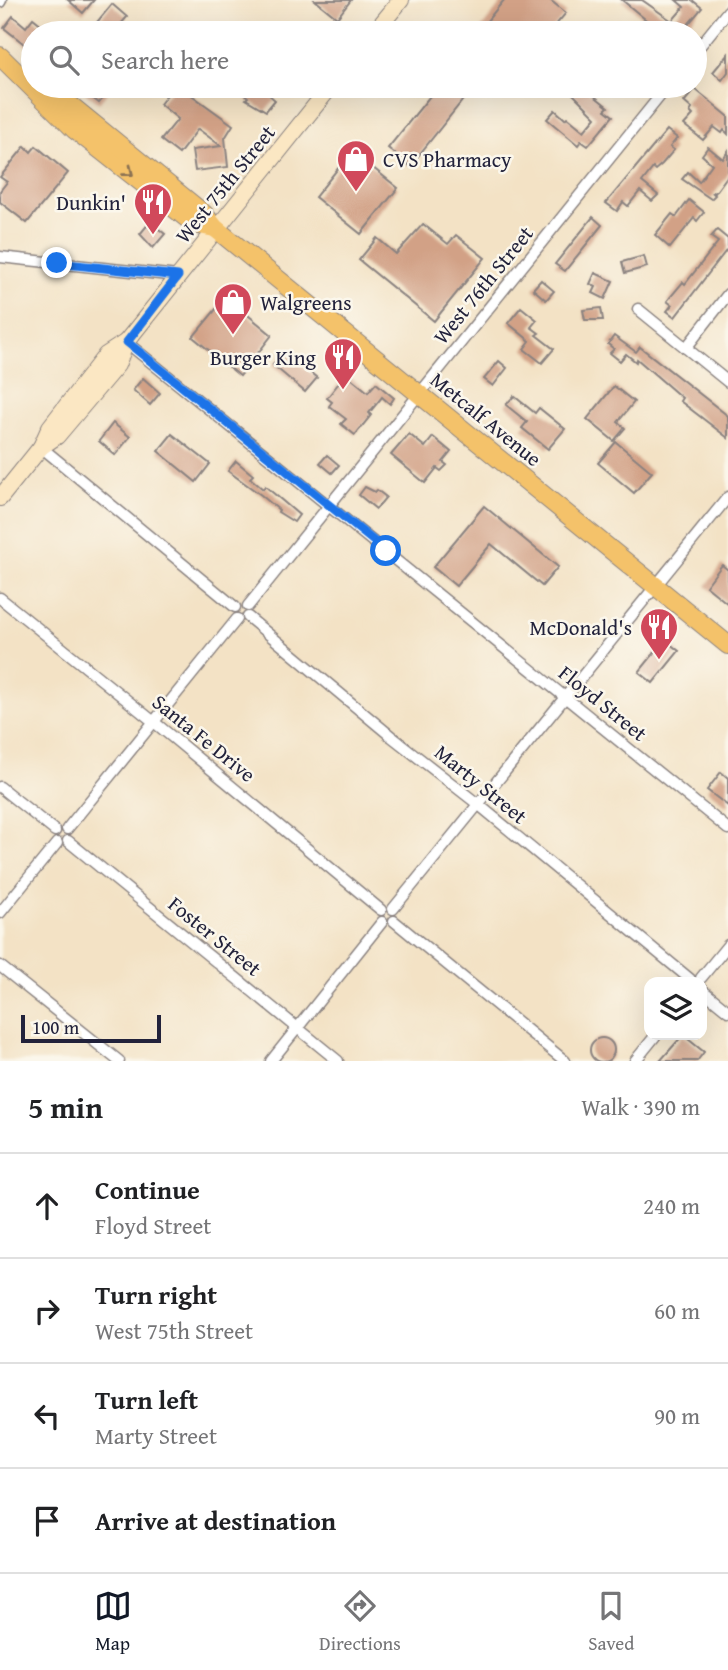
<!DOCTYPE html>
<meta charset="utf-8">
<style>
body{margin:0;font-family:"Gentium Book Plus",serif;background:#f2f2f2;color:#202124}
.controls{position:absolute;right:21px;bottom:21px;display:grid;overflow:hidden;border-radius:14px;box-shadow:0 7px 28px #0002}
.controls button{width:63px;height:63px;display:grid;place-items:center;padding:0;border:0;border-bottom:2px solid #e0e0e0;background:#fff;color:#202124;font:35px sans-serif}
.scale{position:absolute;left:21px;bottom:18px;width:140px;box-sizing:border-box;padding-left:7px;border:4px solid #22223b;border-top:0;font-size:19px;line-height:24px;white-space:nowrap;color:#22223b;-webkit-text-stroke:5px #fbf7ec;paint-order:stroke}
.stop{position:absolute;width:21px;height:21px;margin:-16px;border:5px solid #1a73e8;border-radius:50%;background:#fff}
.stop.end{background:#1a73e8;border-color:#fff;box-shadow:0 2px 7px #0008}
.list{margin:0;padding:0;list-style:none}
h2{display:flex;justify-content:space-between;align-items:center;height:91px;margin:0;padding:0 28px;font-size:30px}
h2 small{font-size:23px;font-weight:400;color:#757577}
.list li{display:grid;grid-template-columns:46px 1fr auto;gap:21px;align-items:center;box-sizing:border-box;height:105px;padding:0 28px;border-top:2px solid #e0e0e0}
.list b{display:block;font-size:26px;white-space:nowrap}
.list p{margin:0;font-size:23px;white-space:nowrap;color:#757577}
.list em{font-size:23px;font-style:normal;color:#757577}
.icon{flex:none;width:38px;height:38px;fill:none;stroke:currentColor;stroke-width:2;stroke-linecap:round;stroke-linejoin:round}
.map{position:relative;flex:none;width:728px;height:1061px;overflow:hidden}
.search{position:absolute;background:#fff;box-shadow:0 7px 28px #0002;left:21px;right:21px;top:21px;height:77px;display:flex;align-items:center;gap:18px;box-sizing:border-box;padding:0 24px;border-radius:38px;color:#757577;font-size:26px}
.sheet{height:511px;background:#fff}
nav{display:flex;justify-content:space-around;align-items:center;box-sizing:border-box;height:98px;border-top:2px solid #e0e0e0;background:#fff;font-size:19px;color:#757577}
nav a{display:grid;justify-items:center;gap:4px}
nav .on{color:#111827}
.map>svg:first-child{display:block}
.building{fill:#d2a186}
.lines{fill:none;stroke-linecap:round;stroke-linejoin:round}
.minor-casing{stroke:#8a8280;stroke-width:13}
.secondary-casing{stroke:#8a8280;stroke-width:18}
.primary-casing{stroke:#8a8280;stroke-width:20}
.minor{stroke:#fff;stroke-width:10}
.secondary{stroke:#fbe7c3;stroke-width:16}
.primary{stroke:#f4c26a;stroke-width:18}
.oneway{stroke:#8b7252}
.route{stroke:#1a73e8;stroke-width:9}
.labels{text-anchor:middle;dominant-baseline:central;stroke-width:5;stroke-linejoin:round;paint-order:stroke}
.poi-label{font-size:21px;fill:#22223b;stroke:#fbf7ec;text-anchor:end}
.street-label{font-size:21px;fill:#22223b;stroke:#fbf7ec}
</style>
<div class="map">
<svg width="728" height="1061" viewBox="0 0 728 1061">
<rect width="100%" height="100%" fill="#fbf7ec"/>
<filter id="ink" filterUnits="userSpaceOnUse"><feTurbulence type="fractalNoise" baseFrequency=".0143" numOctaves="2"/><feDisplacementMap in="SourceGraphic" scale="14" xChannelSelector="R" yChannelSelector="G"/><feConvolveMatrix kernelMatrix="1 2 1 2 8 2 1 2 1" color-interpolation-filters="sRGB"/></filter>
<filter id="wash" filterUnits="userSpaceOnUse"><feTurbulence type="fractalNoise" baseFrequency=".00686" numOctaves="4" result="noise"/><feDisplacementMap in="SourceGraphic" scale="28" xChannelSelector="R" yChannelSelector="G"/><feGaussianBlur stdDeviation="1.57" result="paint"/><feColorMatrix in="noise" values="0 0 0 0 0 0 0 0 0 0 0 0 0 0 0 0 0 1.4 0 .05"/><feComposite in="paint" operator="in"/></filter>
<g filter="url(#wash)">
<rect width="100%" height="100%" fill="#f3e2c5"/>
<g id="blocks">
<g class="building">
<path d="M68,0H94L83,13Z"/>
<path d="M315,0H351L337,18Z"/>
<path d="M504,0H550L566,13L549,33H477Z"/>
<path d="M622,0H642L672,21L684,7L676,0H692L702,8L681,33H662Z"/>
<path d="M112,4L127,17L113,33H88Z"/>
<path d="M13,16L26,27L33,18L52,33H33V51L4,28Z"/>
<path d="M728,54V72L722,80L713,72Z"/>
<path d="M77,86H113L99,103Z"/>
<path d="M174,86H179L233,125L225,138L228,167L195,171L192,150L221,146L198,129L179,154L161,140L178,119L160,104Z"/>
<path d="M234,86H259L275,100L266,111L246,99L248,97Z"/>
<path d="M438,86H474L410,166L388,148Z"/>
<path d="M575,86H582L608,107L605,110L613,116L588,146L581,141L578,145L547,119L555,110L565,119L567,117L584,131L596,117L570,91Z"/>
<path d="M695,89L728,116V134L724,130L722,133L714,127L703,140L684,125L693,115L690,112L692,109L684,102Z"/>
<path d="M667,130L677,138L670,147L674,150L662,164L655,170L653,168L642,182L658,195L652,201L640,191L628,206L623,202L617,211L606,203Z"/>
<path d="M25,146L31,152L36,146L68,173L27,223L0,202V191L7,182L0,177Z"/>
<path d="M708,147L723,159L728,151V175L715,193L712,192L715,195L711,199L682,179L688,172L699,182L712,164L702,155Z"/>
<path d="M352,151L398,188L361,234L315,197Z"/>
<path d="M689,200L704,212L697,221L694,218L670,248L655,235L672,214L676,217Z"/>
<path d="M593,217L602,225L565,271L555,264Z"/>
<path d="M150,222L165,234L153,248L140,234Z"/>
<path d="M423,224L448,244L456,235L485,258L434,321L359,260L377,238L396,254Z"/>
<path d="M717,230L728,239V248L675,317L667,311L672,305L667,301L683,282L685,284L718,242L711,237Z"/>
<path d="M644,256L647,267L625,273L622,262Z"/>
<path d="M595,273L613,281L605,299L593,293L596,287L590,284Z"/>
<path d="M541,280L554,291L546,300L533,289Z"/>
<path d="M226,297L272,335L240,376L193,337Z"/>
<path d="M521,307L537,320L531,327L539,333L536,335L554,349L542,363L524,349L530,341L508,323Z"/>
<path d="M601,308L603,320H585L583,310Z"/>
<path d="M614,336L636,352L640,347L728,416V438L680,401L682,398L637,359L636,362L626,354L620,361L610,353L614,349L608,344Z"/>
<path d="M285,352L317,378L305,392L273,365Z"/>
<path d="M499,361L507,368L493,386L484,379Z"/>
<path d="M346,374L368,392L376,383L394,398L390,404L382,397L369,413L371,415L355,435L341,424L346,419L329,406L332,402L327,398Z"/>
<path d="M143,378L160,393L150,405L133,390Z"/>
<path d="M614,386L634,402L618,422L625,428L614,441L587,419Z"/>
<path d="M514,396L535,413L539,408L565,429L548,449L522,428L527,422L506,405Z"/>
<path d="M113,423L130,437L115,455L99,441Z"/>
<path d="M172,434L210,464L196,482L158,451Z"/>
<path d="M409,434L425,447L433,437L451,452L443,462L447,465L441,471L437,468L425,483L391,455Z"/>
<path d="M616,442L652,472L634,493L598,463Z"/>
<path d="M327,455L339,465L332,473L320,463Z"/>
<path d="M236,461L253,475L250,478L263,489L265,486L299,515L294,522L278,512L279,510L261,495L228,471Z"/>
<path d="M365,487L375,492L377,490L386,497L376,509L359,495Z"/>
<path d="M484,506L558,567L542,586L491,544L456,586L433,567Z"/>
<path d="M722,565L728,570V604L706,586Z"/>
<path d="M665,640L679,651L653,683L639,672Z"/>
<path d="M721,772L728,778V806L707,790Z"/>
<path d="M683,1035L704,1052L697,1061H660Z"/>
<circle cx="602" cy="1050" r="12"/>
</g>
</g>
</g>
<g filter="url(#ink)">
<use href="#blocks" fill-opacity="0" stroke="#8a8280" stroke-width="2"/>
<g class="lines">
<defs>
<g id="minor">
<path d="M0,2L1,0"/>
<path d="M695,52L728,11"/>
<path d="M0,257L178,276"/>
<path d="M638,309L728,382"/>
<path d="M126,342L728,829"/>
<path d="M686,348L728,294"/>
<path d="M41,447L235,607"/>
<path d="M0,598L154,722L381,910"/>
<path d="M248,606L668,86"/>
<path d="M248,617L392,737L479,805L690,979"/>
<path d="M0,787L55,831"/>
<path d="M67,829L237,619"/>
<path d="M68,841L338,1061"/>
<path d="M393,909L728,497"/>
<path d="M0,913L57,843"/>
<path d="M394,921L565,1061"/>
<path d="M0,966L119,1061"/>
<path d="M701,978L728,945"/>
<path d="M702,990L728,1011"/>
<path d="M271,1061L382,922"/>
<path d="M635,1061L656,1035"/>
</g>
<g id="secondary">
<path d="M374,33L401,0"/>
<path d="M41,447L57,436L117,365L126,342L331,86"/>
<path d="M0,498L41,447L50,427L106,355L126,342"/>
</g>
<g id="primary">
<path d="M0,56L75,130L103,152L194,224L215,228"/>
<path d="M47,86L204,214L215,228L728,645"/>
</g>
</defs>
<use href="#minor" class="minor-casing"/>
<use href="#secondary" class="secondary-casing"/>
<use href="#primary" class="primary-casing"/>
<use href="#minor" class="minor"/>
<use href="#secondary" class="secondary"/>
<use href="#primary" class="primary"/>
</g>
<defs><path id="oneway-chevron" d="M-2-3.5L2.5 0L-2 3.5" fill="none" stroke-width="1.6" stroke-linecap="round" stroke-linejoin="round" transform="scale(1.75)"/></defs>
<use class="oneway" href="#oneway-chevron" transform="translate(129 172) rotate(38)"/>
</g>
<g class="lines" filter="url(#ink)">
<path class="route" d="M57,263L178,276L127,342L386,551"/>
</g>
<defs>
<symbol id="shop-pin" viewBox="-11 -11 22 30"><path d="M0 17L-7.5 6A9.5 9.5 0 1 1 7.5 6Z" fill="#d1495b" stroke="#fbf7ec"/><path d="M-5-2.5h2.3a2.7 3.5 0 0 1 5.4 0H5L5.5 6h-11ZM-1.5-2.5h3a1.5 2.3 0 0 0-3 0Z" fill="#fff"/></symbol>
<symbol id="restaurant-pin" viewBox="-11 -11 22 30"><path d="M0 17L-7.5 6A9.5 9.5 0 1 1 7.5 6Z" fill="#d1495b" stroke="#fbf7ec"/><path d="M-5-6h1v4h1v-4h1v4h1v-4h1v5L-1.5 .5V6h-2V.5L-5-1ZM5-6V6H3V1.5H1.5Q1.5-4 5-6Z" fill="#fff"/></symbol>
</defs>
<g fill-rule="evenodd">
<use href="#shop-pin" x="334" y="137" width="44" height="60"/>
<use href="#restaurant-pin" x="131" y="180" width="44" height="60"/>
<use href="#shop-pin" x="211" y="280" width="44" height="60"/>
<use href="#restaurant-pin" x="321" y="335" width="44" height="60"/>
<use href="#restaurant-pin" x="637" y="605" width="44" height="60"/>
</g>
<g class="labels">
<g class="poi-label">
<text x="383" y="159" text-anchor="start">CVS Pharmacy</text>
<text x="126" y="202">Dunkin'</text>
<text x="260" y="302" text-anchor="start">Walgreens</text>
<text x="316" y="357">Burger King</text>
<text x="632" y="627">McDonald's</text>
</g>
<g class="street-label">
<text transform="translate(225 184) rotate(-51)">West 75th Street</text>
<text transform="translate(483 285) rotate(-51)">West 76th Street</text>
<text transform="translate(486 419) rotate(39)">Metcalf Avenue</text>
<text transform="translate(603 703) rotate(39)">Floyd Street</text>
<text transform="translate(204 738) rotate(39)">Santa Fe Drive</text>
<text transform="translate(481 784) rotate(39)">Marty Street</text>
<text transform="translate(215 936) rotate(39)">Foster Street</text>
</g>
</g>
</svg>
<div class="controls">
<button><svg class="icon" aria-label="layers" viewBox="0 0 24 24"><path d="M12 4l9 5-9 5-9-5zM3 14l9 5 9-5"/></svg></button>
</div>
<div class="scale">100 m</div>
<div class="stop" style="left:386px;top:551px"></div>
<div class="stop end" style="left:57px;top:263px"></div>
<div class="search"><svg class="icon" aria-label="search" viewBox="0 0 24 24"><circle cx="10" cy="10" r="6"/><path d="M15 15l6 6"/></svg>Search here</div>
</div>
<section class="sheet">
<h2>5 min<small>Walk · 390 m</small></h2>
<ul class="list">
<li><svg class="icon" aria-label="ahead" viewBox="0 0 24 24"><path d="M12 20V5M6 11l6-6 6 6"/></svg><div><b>Continue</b><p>Floyd Street</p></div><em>240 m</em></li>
<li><svg class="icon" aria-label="right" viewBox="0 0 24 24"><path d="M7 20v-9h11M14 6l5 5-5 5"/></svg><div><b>Turn right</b><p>West 75th Street</p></div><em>60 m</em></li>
<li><svg class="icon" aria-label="left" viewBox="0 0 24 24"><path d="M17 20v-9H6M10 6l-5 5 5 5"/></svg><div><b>Turn left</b><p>Marty Street</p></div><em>90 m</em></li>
<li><svg class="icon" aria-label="arrive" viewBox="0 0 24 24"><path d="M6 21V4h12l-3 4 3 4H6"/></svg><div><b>Arrive at destination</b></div></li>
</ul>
</section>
<nav>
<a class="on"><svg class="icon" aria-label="map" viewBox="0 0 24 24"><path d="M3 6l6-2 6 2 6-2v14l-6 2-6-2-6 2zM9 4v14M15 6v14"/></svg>Map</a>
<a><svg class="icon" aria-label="directions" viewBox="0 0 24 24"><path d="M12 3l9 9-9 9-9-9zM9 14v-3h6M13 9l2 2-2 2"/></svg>Directions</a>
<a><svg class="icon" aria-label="saved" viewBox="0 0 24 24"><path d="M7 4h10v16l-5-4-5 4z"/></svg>Saved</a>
</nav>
